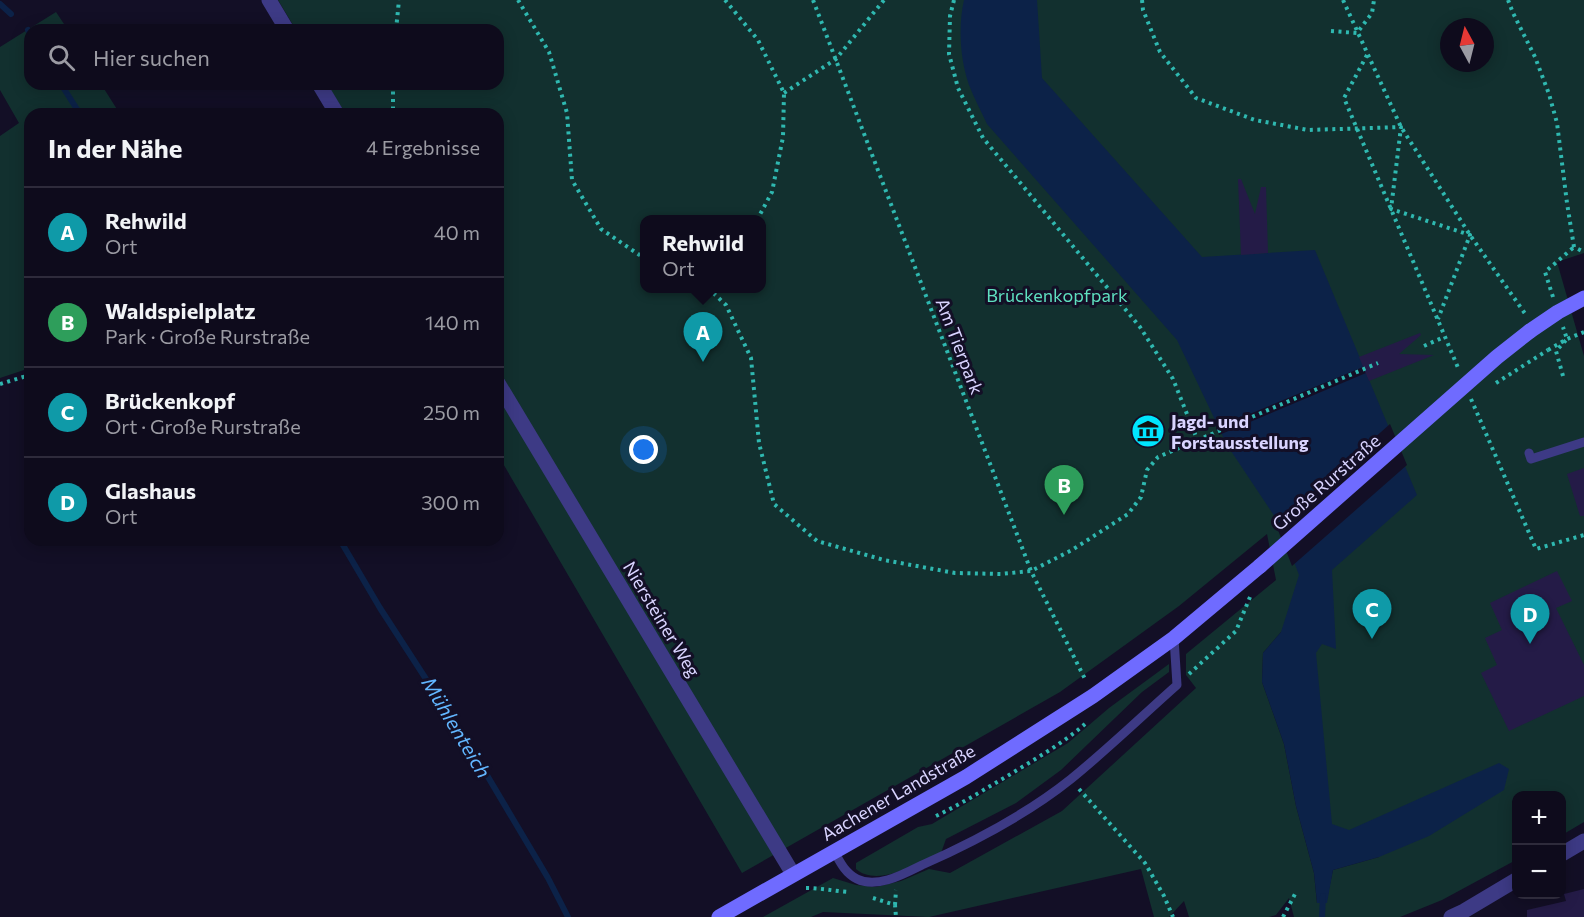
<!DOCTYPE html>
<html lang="de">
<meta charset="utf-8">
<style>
body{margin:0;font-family:Commissioner,sans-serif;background:#171425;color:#f1f3f6}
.controls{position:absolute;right:18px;bottom:18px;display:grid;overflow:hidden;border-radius:12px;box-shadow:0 3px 15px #0003}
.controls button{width:54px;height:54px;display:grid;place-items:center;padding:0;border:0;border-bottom:2px solid #2e2b3b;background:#0e0b1c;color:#f1f3f6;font:30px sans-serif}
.compass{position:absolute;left:1440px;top:18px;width:54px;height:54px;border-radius:50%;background:#0e0b1c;box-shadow:0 3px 15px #0003;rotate:353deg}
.you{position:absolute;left:644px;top:450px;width:21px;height:21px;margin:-15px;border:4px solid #fff;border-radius:50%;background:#1a73e8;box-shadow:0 0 0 9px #1a73e833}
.badge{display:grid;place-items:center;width:39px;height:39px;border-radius:50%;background:#00e5ff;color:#fff;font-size:20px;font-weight:700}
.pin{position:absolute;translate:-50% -50px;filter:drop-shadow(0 2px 3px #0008)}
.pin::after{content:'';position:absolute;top:32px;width:21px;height:18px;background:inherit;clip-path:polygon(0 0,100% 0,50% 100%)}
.popup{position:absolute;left:640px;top:215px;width:126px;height:78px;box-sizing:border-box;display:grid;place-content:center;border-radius:12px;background:#0e0b1c;filter:drop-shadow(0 2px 4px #0005);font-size:20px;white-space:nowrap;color:#9b9ba3}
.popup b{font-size:22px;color:#f1f3f6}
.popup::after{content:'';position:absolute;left:50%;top:100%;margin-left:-12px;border:12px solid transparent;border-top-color:#0e0b1c}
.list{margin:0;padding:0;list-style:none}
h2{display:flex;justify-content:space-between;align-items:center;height:78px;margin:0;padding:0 24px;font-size:26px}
h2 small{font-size:20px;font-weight:400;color:#9b9ba3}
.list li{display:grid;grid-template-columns:39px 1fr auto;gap:18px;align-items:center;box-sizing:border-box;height:90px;padding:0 24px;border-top:2px solid #2e2b3b}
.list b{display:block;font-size:22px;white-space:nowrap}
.list p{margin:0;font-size:20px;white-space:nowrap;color:#9b9ba3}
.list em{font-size:20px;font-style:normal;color:#9b9ba3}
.icon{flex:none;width:33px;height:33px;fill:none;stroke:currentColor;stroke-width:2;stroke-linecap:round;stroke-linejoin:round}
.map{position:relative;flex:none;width:1584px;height:917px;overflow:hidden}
.search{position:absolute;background:#0e0b1c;box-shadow:0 3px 15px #0003;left:24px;top:24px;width:480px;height:66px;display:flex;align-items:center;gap:15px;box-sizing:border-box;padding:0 21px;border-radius:18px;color:#9b9ba3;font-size:22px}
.panel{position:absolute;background:#0e0b1c;box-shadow:0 3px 15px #0003;left:24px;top:108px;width:480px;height:438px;border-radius:18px}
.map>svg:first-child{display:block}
.green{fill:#12302f;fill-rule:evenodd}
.water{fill:#0c2248}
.pier{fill:#130f26}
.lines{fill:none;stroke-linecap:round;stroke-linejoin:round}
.stream{stroke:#0c2248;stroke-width:6}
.building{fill:#241b47}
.path{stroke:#2fb8b0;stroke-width:4;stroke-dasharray:3 4.5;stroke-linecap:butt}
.service{stroke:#3d3a85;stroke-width:9}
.minor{stroke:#3d3a85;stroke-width:15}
.secondary{stroke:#6f6bff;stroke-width:15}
.path-bridge{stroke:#2fb8b0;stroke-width:4;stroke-dasharray:3 4.5;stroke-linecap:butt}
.secondary-bridge{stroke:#6f6bff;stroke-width:15}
.labels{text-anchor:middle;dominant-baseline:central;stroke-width:6;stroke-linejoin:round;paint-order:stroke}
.park-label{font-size:18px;fill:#5fe0c0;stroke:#130f26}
.street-label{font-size:18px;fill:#d9d4ff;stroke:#130f26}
.poi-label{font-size:18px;font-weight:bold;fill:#d9d4ff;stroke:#130f26;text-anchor:start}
.water-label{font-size:20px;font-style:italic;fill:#62b6ff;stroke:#130f26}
</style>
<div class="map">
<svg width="1584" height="917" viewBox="0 0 1584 917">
<rect width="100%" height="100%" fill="#130f26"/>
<g class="green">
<path d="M278,0H1584V253L1557,262L1584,356V822L1562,835V796H1516V860L1442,900L1400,917H1294L1289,898L1276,915L1269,917H1189L1184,901L1169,917H1154L1141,869L929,917L823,912L811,917H763L833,878L856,885L876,887L901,881L929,869L950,873L1062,811L1196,688L1186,675V654L1276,580L1267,534L1179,606L1060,692L742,873L498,455V114H345L327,84H498V30H296ZM1449,27H1485V63H1449ZM644,220H762V288H644ZM1281,632L1329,846L1379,857L1333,870L1326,903H1317L1314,873L1296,806L1284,744L1262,682L1263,653Z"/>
<path d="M56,12L68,30H30V84H101L120,114H30V368L0,378V136L19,123L0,90V47Z"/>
<path d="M1169,664V672L1142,692L1061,770L1016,803L946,839L941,853C917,863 878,888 856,869V863L918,827L932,824L1068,743L1109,708Z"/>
</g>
<path class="water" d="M964,0H1037L1042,78L1202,257L1315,250L1417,495L1332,570L1336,649L1322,644L1316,653L1332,824L1349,830L1499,763L1509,769L1504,790L1429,836L1379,857L1333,870L1327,903H1317L1314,873L1296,806L1284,744L1262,682L1263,653L1281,632L1299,575L1279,523L1227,445L1177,340L987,124C981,111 974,98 969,85C960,59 958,26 964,0Z"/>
<g class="pier">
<path d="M1363,367L1366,373L1219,435L1216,428Z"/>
<path d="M1390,424L1407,465L1292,566L1276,525Z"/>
</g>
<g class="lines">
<g class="stream">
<path d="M0,4L11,14"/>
<path d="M28,30L30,33"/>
<path d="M61,84L80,114"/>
<path d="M340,540L380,608L472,750L548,878L568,917"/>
<path d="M1322,917L1323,896"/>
</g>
</g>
<g class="building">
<path d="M1238,179H1241L1255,214L1261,187H1266L1268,253L1241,255Z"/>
<path d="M1420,333L1421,335L1399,354L1434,355L1369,381L1359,357Z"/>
<path d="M1584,468V516H1580L1567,474Z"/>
<path d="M1557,571L1572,601L1556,608L1584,665V696L1509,731L1481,673L1497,665L1485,638L1502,630L1490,603Z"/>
<path d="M1584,889V917H1527V910L1566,901L1564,894Z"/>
</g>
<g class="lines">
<g class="path">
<path d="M518,0L549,52L567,113L572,180L601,229L644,258"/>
<path d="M725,0L758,40L784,93L783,137L772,192L757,220"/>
<path d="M813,0L1031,571L1086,681"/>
<path d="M954,0L950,16L949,54L958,88L983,138L1140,327L1173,379L1197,439"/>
<path d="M1142,0L1143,10L1160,52L1196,98L1255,120L1308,130L1401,127L1391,209L1470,235L1438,319"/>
<path d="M1343,0L1401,127L1470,235L1526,315"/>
<path d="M1508,0L1513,13L1535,57L1549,94L1557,123L1567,203L1574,247L1584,252"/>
<path d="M396,30L399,0"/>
<path d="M1331,31L1357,33L1372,13L1374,0"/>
<path d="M1367,55L1344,98L1459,370"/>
<path d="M393,84V114"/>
<path d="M784,93L836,59L884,0"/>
<path d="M708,288L726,305L751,358L759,443L774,504L817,541L884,560L955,573L1001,574L1031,571L1072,550L1128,514L1141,497L1147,470L1158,457L1378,363"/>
<path d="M1553,297L1545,272L1574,247"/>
<path d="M1424,346L1444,337"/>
<path d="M1548,350L1567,339L1584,332"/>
<path d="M1563,376L1556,351L1567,339L1563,327"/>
<path d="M0,384L30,375"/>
<path d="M1471,399L1536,549L1584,535"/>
<path d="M1189,674L1236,631L1250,597"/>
<path d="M1079,789L1145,863L1164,896L1173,917"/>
<path d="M936,816C961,804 985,789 1009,775C1035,759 1062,744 1085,724"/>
<path d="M806,888C821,888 834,891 849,892"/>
<path d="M873,898L895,905L896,917"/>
<path d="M895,905L896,890"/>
<path d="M1283,917L1295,894"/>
</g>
<g class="service">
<path d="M1529,453L1531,459L1584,442"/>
<path d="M834,851C840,862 845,873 857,879C877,889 904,874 922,865C974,842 1026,815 1071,779C1108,749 1142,716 1177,685L1174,638"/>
</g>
<g class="minor">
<path d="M269,0L287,30"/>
<path d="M319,84L337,114"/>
<path d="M498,383L793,874"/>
<path d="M1562,854L1584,841"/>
<path d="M1451,917L1464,911L1516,880"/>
</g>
<g class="secondary">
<path d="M1530,331L1558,312L1584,298"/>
<path d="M719,917L966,777L1093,696L1174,638L1260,566"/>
</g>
<path class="path-bridge" d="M1496,383L1548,350"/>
<path class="secondary-bridge" d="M1260,566L1497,357L1530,331"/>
</g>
<defs>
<symbol id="museum-disc" viewBox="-11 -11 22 22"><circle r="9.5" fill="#00e5ff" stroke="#130f26"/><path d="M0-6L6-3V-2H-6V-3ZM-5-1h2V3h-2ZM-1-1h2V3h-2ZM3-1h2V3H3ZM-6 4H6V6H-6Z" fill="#111"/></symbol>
</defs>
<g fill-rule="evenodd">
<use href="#museum-disc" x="1129" y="412" width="38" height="38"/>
</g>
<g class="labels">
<g class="park-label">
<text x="1057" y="295">Brückenkopfpark</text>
</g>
<g class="street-label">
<text transform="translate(960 346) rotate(69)">Am Tierpark</text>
<text transform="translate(1326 482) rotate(-41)">Große Rurstraße</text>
<text transform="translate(662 619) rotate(59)">Niersteiner Weg</text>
<text transform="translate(898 792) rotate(-30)">Aachener Landstraße</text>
</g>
<g class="poi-label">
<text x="1171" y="421">Jagd- und<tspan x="1171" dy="21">Forstausstellung</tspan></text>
</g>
<g class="water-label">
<text transform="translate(457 727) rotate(59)">Mühlenteich</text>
</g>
</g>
</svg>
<div class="controls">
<button>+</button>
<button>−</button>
</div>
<svg class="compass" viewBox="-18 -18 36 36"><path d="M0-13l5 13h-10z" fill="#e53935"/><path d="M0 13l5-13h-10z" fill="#9b9ba3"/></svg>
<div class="you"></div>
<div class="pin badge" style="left:703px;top:362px;background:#0f9aa8">A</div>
<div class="popup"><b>Rehwild</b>Ort</div>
<div class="pin badge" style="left:1064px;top:515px;background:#2e9e5b">B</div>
<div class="pin badge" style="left:1372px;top:639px;background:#0f9aa8">C</div>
<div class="pin badge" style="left:1530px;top:644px;background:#0f9aa8">D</div>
<div class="search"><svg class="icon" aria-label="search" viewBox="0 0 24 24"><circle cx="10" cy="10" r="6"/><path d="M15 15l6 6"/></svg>Hier suchen</div>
<section class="panel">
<h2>In der Nähe<small>4 Ergebnisse</small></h2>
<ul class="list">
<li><span class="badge" style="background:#0f9aa8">A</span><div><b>Rehwild</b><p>Ort</p></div><em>40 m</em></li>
<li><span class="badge" style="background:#2e9e5b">B</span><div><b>Waldspielplatz</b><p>Park · Große Rurstraße</p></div><em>140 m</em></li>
<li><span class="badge" style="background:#0f9aa8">C</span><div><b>Brückenkopf</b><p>Ort · Große Rurstraße</p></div><em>250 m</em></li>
<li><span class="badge" style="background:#0f9aa8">D</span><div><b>Glashaus</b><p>Ort</p></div><em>300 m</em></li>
</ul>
</section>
</div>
